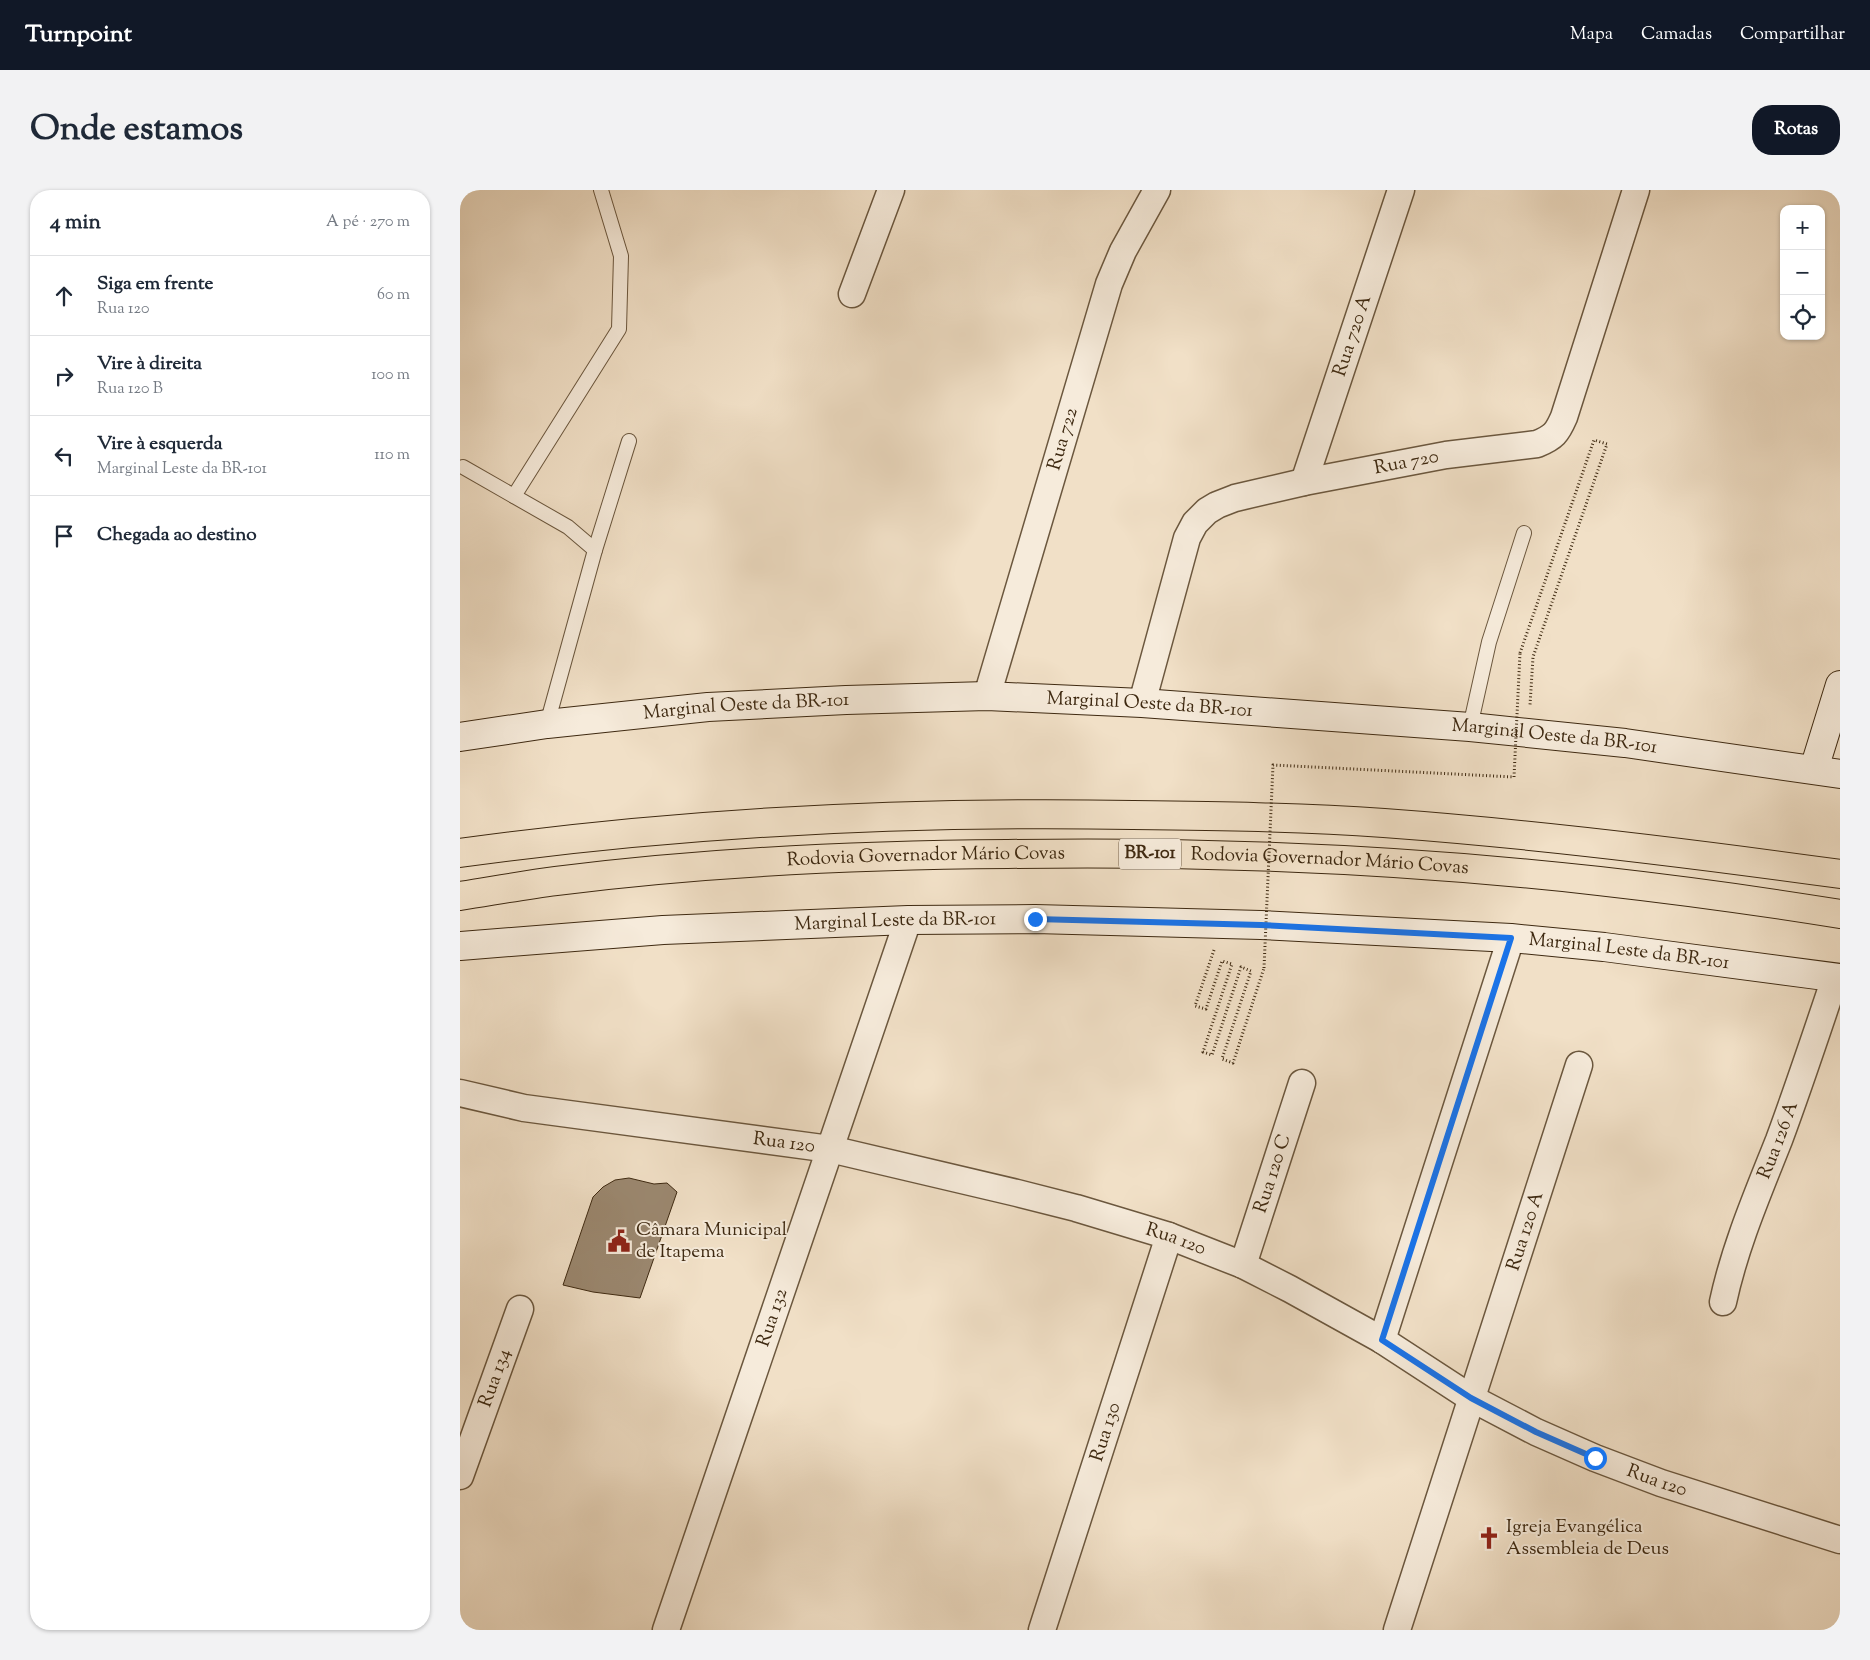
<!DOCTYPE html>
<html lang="pt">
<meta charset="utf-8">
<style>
body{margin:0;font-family:"Sorts Mill Goudy",serif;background:#f2f2f3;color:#1f2937}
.controls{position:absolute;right:15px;top:15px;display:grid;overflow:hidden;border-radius:10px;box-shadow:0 1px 4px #0004}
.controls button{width:45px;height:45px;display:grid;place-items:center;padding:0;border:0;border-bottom:1px solid #e0e1e3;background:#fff;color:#1f2937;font:25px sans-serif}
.stop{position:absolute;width:15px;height:15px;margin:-11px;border:4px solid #1a73e8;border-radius:50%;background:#fff}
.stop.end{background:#1a73e8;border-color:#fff;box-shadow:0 1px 5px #0008}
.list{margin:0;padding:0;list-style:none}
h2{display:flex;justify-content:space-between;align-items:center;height:65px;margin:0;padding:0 20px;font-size:21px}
h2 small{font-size:16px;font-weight:400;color:#747a83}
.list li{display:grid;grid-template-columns:32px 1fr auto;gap:15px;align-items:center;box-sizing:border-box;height:80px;padding:0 20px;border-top:1px solid #e0e1e3}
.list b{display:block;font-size:19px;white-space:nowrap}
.list p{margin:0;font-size:16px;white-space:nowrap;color:#747a83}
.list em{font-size:16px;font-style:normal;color:#747a83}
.icon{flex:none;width:28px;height:28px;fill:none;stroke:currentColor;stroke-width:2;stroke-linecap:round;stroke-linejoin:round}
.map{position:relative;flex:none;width:1380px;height:1440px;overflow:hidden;border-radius:20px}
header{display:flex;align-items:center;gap:30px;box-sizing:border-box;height:70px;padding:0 25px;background:#111827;color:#fff}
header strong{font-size:24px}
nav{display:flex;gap:28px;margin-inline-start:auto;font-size:18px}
.intro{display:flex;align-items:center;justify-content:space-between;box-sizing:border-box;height:120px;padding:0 30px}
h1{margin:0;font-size:35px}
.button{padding:12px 22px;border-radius:20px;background:#111827;color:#fff;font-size:18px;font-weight:700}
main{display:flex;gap:30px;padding:0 30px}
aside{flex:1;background:#fff;border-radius:20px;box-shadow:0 1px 4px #0004}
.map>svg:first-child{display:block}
.building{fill:#9b8870;stroke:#3e2911}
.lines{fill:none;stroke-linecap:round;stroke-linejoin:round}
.lane-casing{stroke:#6b573e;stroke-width:16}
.street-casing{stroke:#6b573e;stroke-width:29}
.secondary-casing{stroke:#3e2911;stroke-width:30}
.highway-casing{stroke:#3e2911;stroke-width:30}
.path{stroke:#3e2911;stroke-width:3;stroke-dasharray:1 2.5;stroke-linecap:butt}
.lane{stroke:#f6ebdb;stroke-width:14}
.street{stroke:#f6ebdb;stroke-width:26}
.secondary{stroke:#f6ebdb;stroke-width:28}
.highway{stroke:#f1e0c7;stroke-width:28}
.path-bridge{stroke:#3e2911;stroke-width:3;stroke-dasharray:1 2.5;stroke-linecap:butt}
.route{stroke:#1a73e8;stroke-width:6}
.labels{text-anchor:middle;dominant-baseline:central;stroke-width:4;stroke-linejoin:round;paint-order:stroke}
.shield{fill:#f6ebdb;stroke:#75634e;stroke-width:1}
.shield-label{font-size:18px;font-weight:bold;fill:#3e2911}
.street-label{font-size:19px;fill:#3e2911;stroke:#f6ebdb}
.poi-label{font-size:19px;fill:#3e2911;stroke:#f6ebdb;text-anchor:start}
</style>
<header>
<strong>Turnpoint</strong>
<nav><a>Mapa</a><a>Camadas</a><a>Compartilhar</a></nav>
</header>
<div class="intro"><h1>Onde estamos</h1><a class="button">Rotas</a></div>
<main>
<aside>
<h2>4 min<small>A pé · 270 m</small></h2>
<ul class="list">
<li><svg class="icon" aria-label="ahead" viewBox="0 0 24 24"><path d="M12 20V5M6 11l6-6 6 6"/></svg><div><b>Siga em frente</b><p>Rua 120</p></div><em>60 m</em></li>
<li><svg class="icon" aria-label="right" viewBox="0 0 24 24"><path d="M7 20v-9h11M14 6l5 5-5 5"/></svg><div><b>Vire à direita</b><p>Rua 120 B</p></div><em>100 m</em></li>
<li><svg class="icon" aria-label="left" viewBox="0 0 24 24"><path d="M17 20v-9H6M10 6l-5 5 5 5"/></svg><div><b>Vire à esquerda</b><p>Marginal Leste da BR-101</p></div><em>110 m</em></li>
<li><svg class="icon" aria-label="arrive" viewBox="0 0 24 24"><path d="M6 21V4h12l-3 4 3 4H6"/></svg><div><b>Chegada ao destino</b></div></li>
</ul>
</aside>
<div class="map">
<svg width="1380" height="1440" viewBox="0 0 1380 1440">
<rect width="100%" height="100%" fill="#f1e0c7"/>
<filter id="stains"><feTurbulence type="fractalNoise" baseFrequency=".004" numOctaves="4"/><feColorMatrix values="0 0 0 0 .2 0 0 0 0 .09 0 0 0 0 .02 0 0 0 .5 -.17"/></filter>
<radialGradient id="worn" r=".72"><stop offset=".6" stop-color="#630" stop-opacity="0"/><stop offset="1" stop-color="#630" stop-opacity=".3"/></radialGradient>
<path class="building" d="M169,988L194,994L207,993L217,1002L180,1108L133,1102L103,1095L133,1007L143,997L155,990Z"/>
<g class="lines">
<defs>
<g id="lane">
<path d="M3,277L108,337L135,360"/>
<path d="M54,306L159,139L161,66L141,0"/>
<path d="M87,534L135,360L169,251"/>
<path d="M1010,537L1029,452L1064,343"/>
</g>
<g id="street">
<path d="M392,104L431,0"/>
<path id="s1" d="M844,292L941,0"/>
<path id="s2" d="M527,506L649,94L663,61L697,0"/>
<path id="s3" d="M682,513L727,348L735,333L747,321L757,315L775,308L844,292L986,265L1077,254C1094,247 1097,243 1104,227L1176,0"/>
<path id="s4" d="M0,903L64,918L370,959L557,1003L616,1018L709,1046L783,1075L830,1099L922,1150L1011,1208L1076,1242L1135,1268L1201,1293L1380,1350"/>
<path id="s5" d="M783,1075L842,893"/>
<path id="s6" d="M1263,1112C1275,1056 1298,1003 1319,950C1339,896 1357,842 1375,788"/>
<path d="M922,1150L1051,748"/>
<path id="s7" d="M0,1286L60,1119"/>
<path id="s8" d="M206,1440L448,730"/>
<path id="s9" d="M582,1440L709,1046"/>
<path id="s10" d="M937,1440L1119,875"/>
</g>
<g id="secondary">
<path id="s11" d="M0,547L87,534L248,517L386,510L527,506L682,513L1010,537L1165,553L1380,584"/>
<path d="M1354,579L1380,495"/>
<path id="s12" d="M0,756L203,740L448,730L575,729L801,735L1051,748L1144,757L1380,788"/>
</g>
<g id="highway">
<path d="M0,663C223,632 448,621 673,625C757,626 840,627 924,633C1076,644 1229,663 1380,684"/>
<path id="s13" d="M0,706C32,701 64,695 96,691C246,672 397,665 548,664C745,661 943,669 1139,691C1219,700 1300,711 1380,724"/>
</g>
</defs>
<use href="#lane" class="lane-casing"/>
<use href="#street" class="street-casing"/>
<use href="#secondary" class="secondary-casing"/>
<use href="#highway" class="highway-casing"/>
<g class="path">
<path d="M1060,463L1134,250L1147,254L1073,467L1070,515"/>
<path d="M754,760L735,816L746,819L762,771L772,774L743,862L752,865L781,777L791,781L762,869L773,873L804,778"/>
</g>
<use href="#lane" class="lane"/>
<use href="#street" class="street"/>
<use href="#secondary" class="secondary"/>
<use href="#highway" class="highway"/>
<path class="path-bridge" d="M804,778L813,575L1054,587L1060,463"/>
</g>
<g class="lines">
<path class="route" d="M575,729L801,735L1051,748L922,1150L1011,1208L1076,1242L1135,1268"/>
</g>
<defs>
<symbol id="civic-bare" viewBox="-9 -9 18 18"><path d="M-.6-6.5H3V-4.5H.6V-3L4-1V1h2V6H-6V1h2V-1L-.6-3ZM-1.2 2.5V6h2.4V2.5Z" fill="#8f2418" stroke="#f6ebdb" stroke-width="2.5" paint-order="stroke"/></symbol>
<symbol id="church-bare" viewBox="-9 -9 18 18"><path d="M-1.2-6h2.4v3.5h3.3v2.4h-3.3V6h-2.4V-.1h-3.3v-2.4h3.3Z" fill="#8f2418" stroke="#f6ebdb" stroke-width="2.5" paint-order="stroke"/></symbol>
</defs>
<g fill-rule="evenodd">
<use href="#civic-bare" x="143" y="1035" width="32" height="32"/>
<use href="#church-bare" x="1013" y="1332" width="32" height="32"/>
</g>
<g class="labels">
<rect class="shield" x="659" y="648.5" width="62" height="31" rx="4"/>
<g class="shield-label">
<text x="690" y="664">BR-101</text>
</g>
<g class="street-label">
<text stroke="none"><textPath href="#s1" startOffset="154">Rua 720 A</textPath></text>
<text stroke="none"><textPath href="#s2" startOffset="268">Rua 722</textPath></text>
<text stroke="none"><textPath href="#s3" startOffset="411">Rua 720</textPath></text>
<text stroke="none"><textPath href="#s11" startOffset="692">Marginal Oeste da BR-101</textPath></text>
<text stroke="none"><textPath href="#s11" startOffset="288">Marginal Oeste da BR-101</textPath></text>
<text stroke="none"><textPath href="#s11" startOffset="1098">Marginal Oeste da BR-101</textPath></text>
<text stroke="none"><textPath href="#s13" startOffset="468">Rodovia Governador Mário Covas</textPath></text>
<text stroke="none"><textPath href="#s13" startOffset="872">Rodovia Governador Mário Covas</textPath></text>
<text stroke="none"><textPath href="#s12" startOffset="436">Marginal Leste da BR-101</textPath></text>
<text stroke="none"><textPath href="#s12" startOffset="1171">Marginal Leste da BR-101</textPath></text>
<text stroke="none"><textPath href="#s6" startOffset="171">Rua 126 A</textPath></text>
<text stroke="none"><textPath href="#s4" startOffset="328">Rua 120</textPath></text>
<text stroke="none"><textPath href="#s5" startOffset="96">Rua 120 C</textPath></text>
<text stroke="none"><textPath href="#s10" startOffset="419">Rua 120 A</textPath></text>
<text stroke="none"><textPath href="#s4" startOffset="732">Rua 120</textPath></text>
<text stroke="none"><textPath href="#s8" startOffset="330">Rua 132</textPath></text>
<text stroke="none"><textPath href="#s7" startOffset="104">Rua 134</textPath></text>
<text stroke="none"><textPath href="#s9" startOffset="208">Rua 130</textPath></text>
<text stroke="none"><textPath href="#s4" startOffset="1272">Rua 120</textPath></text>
</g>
<g class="poi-label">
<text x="176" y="1040">Câmara Municipal<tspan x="176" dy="22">de Itapema</tspan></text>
<text x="1046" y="1337">Igreja Evangélica<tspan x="1046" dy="22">Assembleia de Deus</tspan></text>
</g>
</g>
<rect width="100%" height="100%" filter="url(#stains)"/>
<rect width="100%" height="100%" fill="url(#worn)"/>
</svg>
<div class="controls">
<button>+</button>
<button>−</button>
<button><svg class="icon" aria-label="locate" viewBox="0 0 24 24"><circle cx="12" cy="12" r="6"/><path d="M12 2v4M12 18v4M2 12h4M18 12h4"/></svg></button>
</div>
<div class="stop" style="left:1135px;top:1268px"></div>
<div class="stop end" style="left:575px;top:729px"></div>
</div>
</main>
